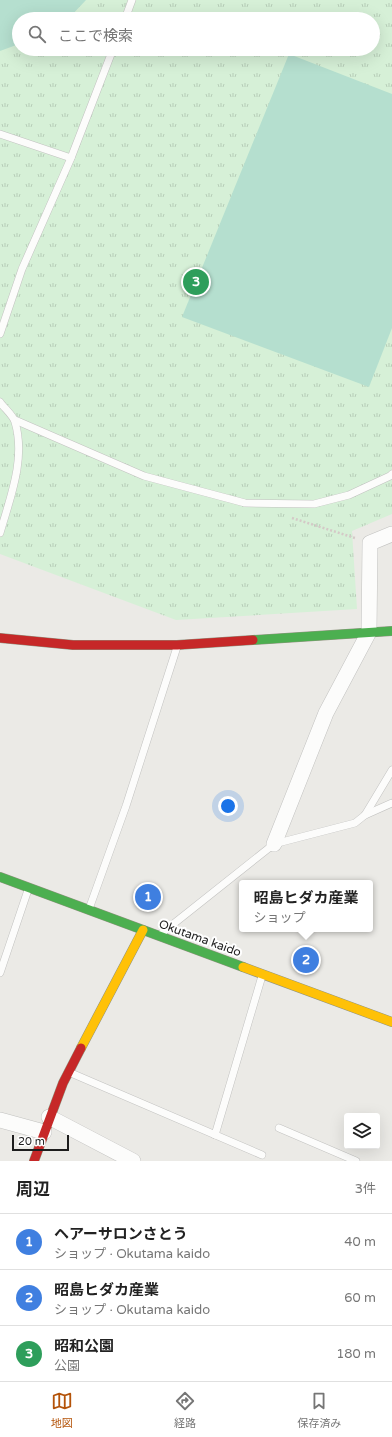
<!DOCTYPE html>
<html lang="ja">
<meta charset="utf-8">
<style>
body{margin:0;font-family:"Varela Round","Noto Sans JP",sans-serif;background:#f2f2f2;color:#222}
.controls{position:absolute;right:12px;bottom:12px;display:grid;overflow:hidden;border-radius:4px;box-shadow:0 4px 16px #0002}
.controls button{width:36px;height:36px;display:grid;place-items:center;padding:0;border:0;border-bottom:1px solid #e0e0e0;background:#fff;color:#222;font:20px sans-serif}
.scale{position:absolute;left:12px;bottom:10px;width:57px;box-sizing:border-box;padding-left:4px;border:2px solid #1d1d1d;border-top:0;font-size:11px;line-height:14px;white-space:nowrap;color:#1d1d1d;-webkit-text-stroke:3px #fff;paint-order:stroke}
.you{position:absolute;left:228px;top:806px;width:14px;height:14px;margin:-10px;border:3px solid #fff;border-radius:50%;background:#1a73e8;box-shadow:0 0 0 6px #1a73e833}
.badge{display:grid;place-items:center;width:26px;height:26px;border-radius:50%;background:#b45309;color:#fff;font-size:13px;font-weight:700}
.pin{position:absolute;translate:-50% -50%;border:2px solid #fff;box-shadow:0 1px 4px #0006}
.popup{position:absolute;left:239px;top:880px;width:134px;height:52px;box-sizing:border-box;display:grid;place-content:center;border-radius:4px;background:#fff;filter:drop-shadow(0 1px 3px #0005);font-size:13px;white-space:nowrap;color:#767676}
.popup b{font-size:15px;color:#222}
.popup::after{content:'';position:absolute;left:50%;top:100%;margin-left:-8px;border:8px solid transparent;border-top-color:#fff}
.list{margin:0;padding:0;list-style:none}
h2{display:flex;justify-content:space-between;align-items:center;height:52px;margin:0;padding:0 16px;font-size:17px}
h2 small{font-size:13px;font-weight:400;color:#767676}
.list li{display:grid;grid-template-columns:26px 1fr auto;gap:12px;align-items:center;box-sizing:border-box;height:56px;padding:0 16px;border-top:1px solid #e0e0e0}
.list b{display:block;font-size:15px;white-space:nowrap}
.list p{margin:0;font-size:13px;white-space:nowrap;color:#767676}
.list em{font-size:13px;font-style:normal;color:#767676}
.icon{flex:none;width:22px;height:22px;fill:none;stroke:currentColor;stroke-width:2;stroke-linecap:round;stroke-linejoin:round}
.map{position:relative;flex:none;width:392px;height:1161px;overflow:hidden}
.search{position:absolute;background:#fff;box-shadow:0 4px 16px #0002;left:12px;right:12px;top:12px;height:44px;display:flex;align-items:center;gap:10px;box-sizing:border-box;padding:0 14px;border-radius:22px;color:#767676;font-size:15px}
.sheet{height:220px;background:#fff}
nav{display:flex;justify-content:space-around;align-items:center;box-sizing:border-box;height:56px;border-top:1px solid #e0e0e0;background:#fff;font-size:11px;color:#767676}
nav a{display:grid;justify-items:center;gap:2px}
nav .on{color:#b45309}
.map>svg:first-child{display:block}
.park{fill:url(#park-tufts);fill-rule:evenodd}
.pitch{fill:#b5dfcf}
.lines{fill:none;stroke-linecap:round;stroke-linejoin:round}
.lane-casing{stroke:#c2c2c0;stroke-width:8}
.street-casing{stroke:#c2c2c0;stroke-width:16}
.fast-casing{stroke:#919480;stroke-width:10}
.slow-casing{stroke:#919480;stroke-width:10}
.jam-casing{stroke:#919480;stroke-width:10}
.path{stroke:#d4c9c7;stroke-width:2.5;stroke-dasharray:2 2;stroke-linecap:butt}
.lane{stroke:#fcfcfb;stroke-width:7}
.street{stroke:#fcfcfb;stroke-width:15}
.fast{stroke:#4caf50;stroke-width:9}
.slow{stroke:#ffc107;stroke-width:9}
.jam{stroke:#c62828;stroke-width:9}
.labels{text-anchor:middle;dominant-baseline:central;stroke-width:4;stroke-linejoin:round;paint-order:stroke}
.street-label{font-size:12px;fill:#1d1d1d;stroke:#fff}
</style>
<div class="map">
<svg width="392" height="1161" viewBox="0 0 392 1161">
<defs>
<pattern id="park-tufts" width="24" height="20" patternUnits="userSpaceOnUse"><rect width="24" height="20" fill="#d6f0d7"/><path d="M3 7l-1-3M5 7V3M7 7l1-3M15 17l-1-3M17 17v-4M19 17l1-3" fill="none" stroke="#b7cdb8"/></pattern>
</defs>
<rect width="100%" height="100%" fill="#ebeae6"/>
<path class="park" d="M0,0H392V514L352,531L357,609L176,620L0,554ZM19,19H373V49H19Z"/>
<g class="pitch">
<path d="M0,0H86L68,19H19V44L0,51Z"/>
<path d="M289,54L392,94V328L369,387L182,317Z"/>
</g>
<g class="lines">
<defs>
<g id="lane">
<path d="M125,19L132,0"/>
<path d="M0,134L71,158"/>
<path d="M0,334L22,269L71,158L113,49"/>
<path d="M0,402C4,408 13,415 15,422C26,459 10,498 0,533"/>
<path d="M15,420L144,476L245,503L314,504L349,495L390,476L392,474"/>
<path d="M365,815L392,803"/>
<path d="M89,909L126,806L177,647"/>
<path d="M162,933L274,844L355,823L365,815L392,770"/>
<path d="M0,973L28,890"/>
<path d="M71,1073L262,1155"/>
<path d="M279,1128L356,1161"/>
<path d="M215,1135L262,976"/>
</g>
<g id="street">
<path d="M274,844L326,713L369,632L370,543L392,534"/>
<path d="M49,1117L133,1161"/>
<path d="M0,1120L44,1132"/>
</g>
<g id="fast">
<path d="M253,640L392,631"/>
<path d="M0,877L243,967"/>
</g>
<g id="slow">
<path d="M243,967L392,1022"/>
<path d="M81,1048L143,930"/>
</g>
<g id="jam">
<path d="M0,638L73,645H177L253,640"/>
<path d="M34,1161L63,1083L81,1048"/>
</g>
</defs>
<use href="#lane" class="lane-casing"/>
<use href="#street" class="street-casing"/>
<use href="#fast" class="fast-casing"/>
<use href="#slow" class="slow-casing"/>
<use href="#jam" class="jam-casing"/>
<path class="path" d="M292,518L355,538"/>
<use href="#lane" class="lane"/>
<use href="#street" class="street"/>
<use href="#fast" class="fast"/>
<use href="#slow" class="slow"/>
<use href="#jam" class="jam"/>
</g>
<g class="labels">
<g class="street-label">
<text transform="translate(200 938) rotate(20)">Okutama kaido</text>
</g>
</g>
</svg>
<div class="controls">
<button><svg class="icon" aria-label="layers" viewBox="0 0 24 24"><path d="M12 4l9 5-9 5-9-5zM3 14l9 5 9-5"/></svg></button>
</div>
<div class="scale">20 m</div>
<div class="you"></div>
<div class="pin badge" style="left:148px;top:897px;background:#3f7fe0">1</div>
<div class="pin badge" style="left:306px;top:960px;background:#3f7fe0">2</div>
<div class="popup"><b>昭島ヒダカ産業</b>ショップ</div>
<div class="pin badge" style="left:196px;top:282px;background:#2e9e5b">3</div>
<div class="search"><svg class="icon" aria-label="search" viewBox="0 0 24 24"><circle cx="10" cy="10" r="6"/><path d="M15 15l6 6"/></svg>ここで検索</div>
</div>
<section class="sheet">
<h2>周辺<small>3件</small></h2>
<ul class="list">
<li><span class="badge" style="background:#3f7fe0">1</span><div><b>ヘアーサロンさとう</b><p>ショップ · Okutama kaido</p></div><em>40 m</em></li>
<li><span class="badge" style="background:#3f7fe0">2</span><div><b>昭島ヒダカ産業</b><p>ショップ · Okutama kaido</p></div><em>60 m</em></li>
<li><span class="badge" style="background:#2e9e5b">3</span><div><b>昭和公園</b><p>公園</p></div><em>180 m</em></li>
</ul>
</section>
<nav>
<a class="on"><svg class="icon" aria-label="map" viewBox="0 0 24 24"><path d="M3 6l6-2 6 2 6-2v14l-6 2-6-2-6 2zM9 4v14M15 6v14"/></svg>地図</a>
<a><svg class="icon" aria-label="directions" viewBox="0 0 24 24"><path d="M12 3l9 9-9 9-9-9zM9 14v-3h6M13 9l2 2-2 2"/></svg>経路</a>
<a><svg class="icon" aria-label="saved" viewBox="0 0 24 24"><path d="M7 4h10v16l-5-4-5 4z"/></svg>保存済み</a>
</nav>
